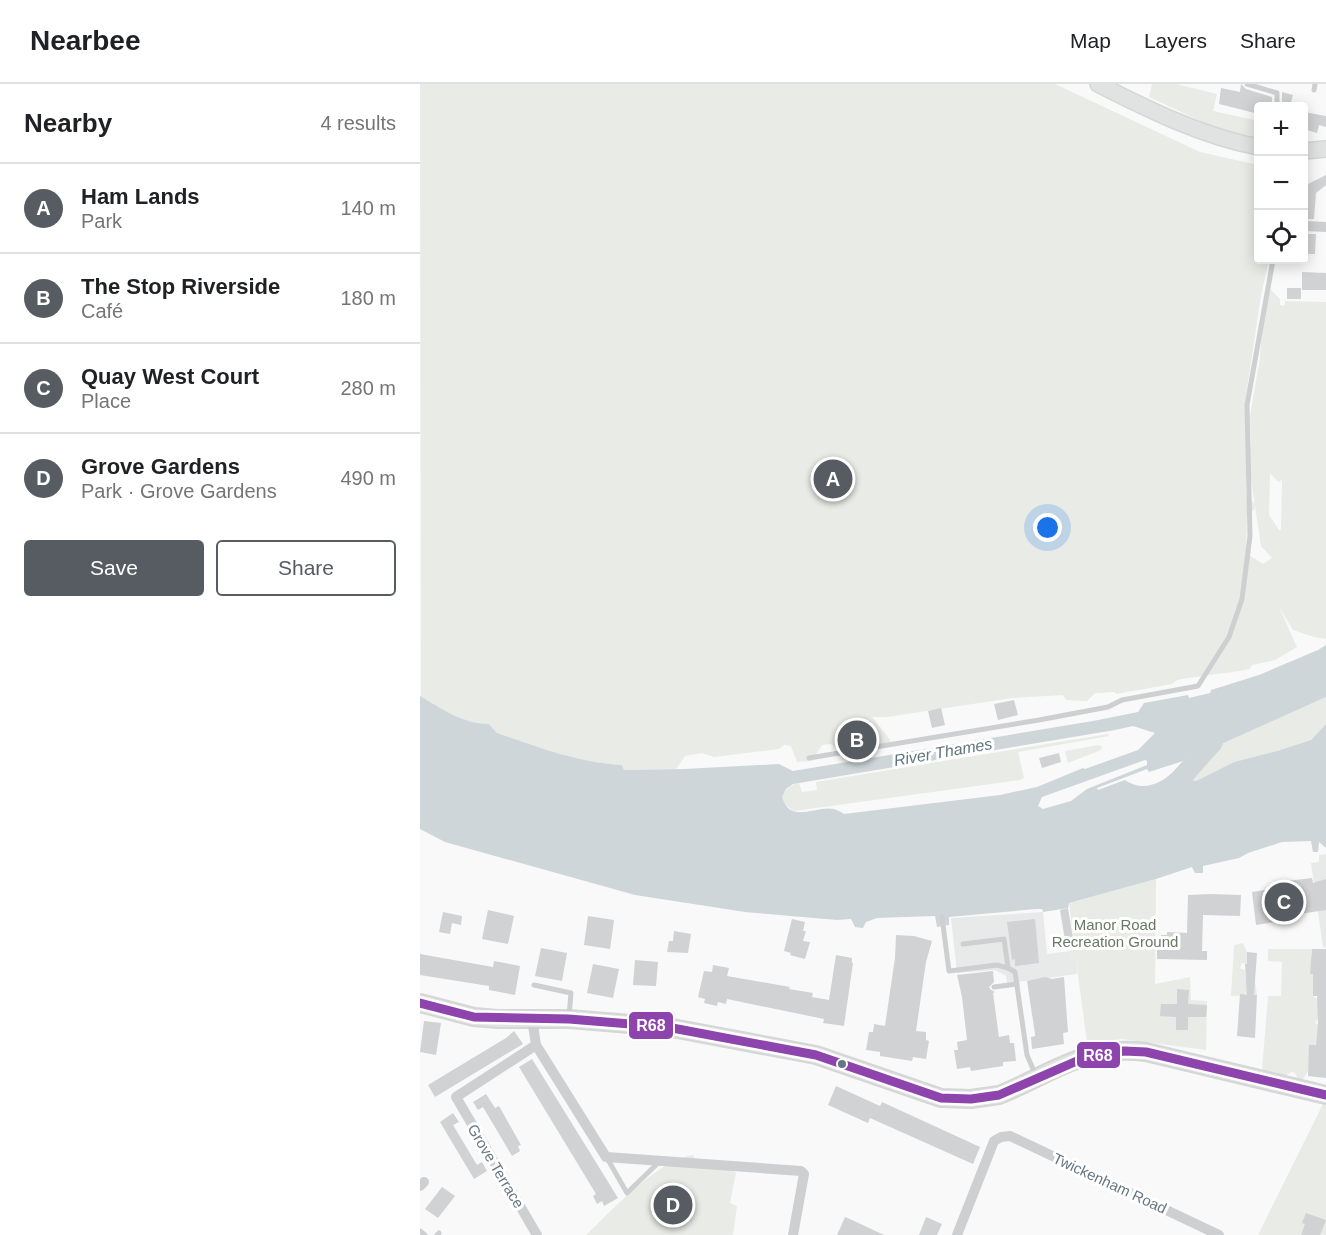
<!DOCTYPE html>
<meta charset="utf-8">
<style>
body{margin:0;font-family:Helvetica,sans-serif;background:#f2f2f2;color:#202124}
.controls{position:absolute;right:18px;top:18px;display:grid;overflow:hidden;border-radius:6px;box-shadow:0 3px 15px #0003}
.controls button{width:54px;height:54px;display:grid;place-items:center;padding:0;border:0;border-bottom:2px solid #e0e0e0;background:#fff;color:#202124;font:30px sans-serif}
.you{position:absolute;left:628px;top:444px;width:21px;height:21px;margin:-15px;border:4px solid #fff;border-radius:50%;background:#1a73e8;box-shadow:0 0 0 9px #1a73e833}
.badge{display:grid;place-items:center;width:39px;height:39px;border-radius:50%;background:#565c61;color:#fff;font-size:20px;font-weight:700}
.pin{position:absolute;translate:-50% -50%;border:3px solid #fff;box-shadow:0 2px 6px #0006}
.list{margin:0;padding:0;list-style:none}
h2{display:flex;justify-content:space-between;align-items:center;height:78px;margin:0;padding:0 24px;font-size:26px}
h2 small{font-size:20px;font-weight:400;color:#757577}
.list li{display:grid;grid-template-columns:39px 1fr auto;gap:18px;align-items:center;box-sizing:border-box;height:90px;padding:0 24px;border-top:2px solid #e0e0e0}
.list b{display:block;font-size:22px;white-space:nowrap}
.list p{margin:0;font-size:20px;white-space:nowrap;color:#757577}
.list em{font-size:20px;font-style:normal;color:#757577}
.actions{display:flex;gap:12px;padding:18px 24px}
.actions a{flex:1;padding:14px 0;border:2px solid #565c61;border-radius:6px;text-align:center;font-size:21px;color:#565c61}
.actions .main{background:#565c61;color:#fff}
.icon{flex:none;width:33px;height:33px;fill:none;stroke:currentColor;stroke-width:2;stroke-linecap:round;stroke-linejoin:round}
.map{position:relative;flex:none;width:906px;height:1151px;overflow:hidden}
header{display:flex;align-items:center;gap:36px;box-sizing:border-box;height:84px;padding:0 30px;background:#fff;border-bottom:2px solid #e0e0e0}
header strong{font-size:28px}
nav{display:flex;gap:33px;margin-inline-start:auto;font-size:21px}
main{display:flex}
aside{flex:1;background:#fff}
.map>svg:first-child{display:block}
.built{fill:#e8e9e9}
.green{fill:#e8ebe6;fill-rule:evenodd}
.water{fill:#ced6d9;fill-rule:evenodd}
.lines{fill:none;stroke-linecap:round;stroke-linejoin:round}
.river{stroke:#ced6d9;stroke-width:20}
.building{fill:#d0d2d3}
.secondary-casing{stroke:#d5d6d7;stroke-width:18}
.primary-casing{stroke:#d5d6d7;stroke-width:20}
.lane{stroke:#cecfd0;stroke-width:5}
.street{stroke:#cecfd0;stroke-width:10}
.secondary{stroke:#e1e2e2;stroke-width:15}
.primary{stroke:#e1e2e2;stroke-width:16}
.bus-1-casing{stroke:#fff;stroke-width:14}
.bus-1{stroke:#8e44ad;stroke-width:9}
.bus-dot{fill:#657683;stroke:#fff;stroke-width:2}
.labels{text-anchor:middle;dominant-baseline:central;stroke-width:6;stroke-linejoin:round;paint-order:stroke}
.park-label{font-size:15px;fill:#687a64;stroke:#fff}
.street-label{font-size:15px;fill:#657683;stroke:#fff}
.water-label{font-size:16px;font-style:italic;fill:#60757c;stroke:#fff}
.line-badge{stroke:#fff;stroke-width:2}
.badge-label{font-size:16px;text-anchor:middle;font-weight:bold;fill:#fff}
</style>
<header>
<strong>Nearbee</strong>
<nav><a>Map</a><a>Layers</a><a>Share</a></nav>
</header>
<main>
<aside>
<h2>Nearby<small>4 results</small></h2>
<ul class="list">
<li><span class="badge">A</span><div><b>Ham Lands</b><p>Park</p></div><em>140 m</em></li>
<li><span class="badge">B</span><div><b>The Stop Riverside</b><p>Café</p></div><em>180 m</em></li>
<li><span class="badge">C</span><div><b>Quay West Court</b><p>Place</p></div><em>280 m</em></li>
<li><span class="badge">D</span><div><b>Grove Gardens</b><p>Park · Grove Gardens</p></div><em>490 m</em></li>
</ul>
<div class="actions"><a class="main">Save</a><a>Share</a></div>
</aside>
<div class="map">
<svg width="906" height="1151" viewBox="0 0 906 1151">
<rect width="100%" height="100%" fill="#f9f9f9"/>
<g class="built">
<path d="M906,770V864L903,863L891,779L899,778V771Z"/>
<path d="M623,828L627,870L650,867L651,875L656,876L657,890L590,899H587L586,892L575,886L537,889L531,834Z"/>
</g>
<g class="green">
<path d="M0,0H635L780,68L838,81V176H849L841,211L825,318L831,367L830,332L840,274L842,242L850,205L860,215V221L864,222L865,217L906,218V555L894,553L873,546L859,523L877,563L855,576L832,581L830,585C805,590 782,591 757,596L752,600L696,610L695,608L675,609L667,617L646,616L643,611L592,614L467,633H452L471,657L455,667L440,664L422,668L411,660L402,661L392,677L377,678L371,662L364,661L359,665L294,673L282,669L265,672L256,685L204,686L202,681C154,678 121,664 77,649L69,640C43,640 23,626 1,613ZM850,389L858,398L862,396L861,446H859L849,431ZM826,393L831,395L841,462L852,474L843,480L826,469L827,431L834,426L835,421L826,408Z"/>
<path d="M732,0H756L797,10L793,27L834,36L836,32L838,33V57L800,46L729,13Z"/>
<path d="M906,613V640L891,656L857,667L814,678L776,697L771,696L757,684L769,670L780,681L797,662Z"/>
<path d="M688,650L689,652L598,668L604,694L600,696L374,727L364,720L362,713C366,705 370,701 379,699L382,708L397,706L396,698Z"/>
<path d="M679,661L682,663L681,666L648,679L645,667Z"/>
<path d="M736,795L735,900L770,893L771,916L787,917L786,966L702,955L667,959L656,876L651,875L650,867L655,864L649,819Z"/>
<path d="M823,859L827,868V880L822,879L820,883L821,885L825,886L826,896L835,897L837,911L811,912L814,861Z"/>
<path d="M848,865H892L891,872H896L899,890L893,903V912L899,916L898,935L895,939L898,940C897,958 894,983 882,996L878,995L875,989L871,988L866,992L842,986L848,912H861L862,878L848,877Z"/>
<path d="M903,1020L906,1021V1151H838Z"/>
<path d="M273,1071L276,1077L310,1084L316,1089L310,1119L317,1122L313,1151H166C193,1126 236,1077 273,1071Z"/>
</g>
<path class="water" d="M906,561V613L797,662L780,681L769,670L763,677L729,688L727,685L677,704L678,706L705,696C724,709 743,699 757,684L771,696L776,697L814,678L857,667L891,656L906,640V764L899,758L898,768H893L891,757L862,758L828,769L819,774L783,782V789H775L772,783L736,795L649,819L648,824L623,828L622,825H616L529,833V841L517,843L515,832L457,834L446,838L443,844L435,843L431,835L417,836L325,828L215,811L25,758L0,745V612C22,625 43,640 69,640L77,649C121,664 155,678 202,681L204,686L264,685L359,680L373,687L673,637L718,628L724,619L768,611L769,614L790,609L791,606L839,591L898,566ZM713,642L735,649L718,666L665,685L663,684L617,703L580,711L424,730C421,728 418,726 414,725C396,721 370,741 362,713L366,705L373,700L695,646ZM725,676L727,677V681L667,705L651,717L623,725L618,722L622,713Z"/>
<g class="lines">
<path class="river" d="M747,710L793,658"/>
</g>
<g class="building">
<path d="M821,0L826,5L852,13V22H838L835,29L799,20L801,4L820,8Z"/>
<path d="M862,8L873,11L870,22H862Z"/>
<path d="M884,28L906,32V43L899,41L897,49L884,45Z"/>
<path d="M906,91V101L896,109L894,135H884V102Z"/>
<path d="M887,150H896L895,170H884V156H887Z"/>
<path d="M882,188L906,189V206H882Z"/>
<rect x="867" y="204" width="14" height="11"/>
<path d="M594,616L598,631L578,636L574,620Z"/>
<path d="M521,624L525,641L512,644L508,627Z"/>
<path d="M639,669L641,678L622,684L619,674Z"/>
<path d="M892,794L893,799L906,795V826L866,832L868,836L836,841L832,808L868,802L867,797Z"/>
<path d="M790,810L821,811L820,832L783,831L782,867H787V876L737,875V866H740L741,851H747V848L767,849L768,811Z"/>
<path d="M648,824L653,854L645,856L640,826Z"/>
<path d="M68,826L94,832L88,860L62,855Z"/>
<path d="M23,828L42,832L41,841L32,839L30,850L19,848Z"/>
<path d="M168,832L194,836L190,865L164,861Z"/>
<path d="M372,835L385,838L383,847H386L383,857L390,858L385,875L370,871L371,869L364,867Z"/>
<path d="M615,835L619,879L595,882V875L592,876L587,838Z"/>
<path d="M254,847L271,850L268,869L247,868L249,857H253Z"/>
<path d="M476,851L494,852L512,857L506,878L496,947L506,948V956L509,957L506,975L493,973L492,977L460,972V968L446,966L449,948H453L454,940L465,942L475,874Z"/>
<path d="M121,864L147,869L142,897L115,892Z"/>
<path d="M892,865H906V994L888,992L889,961H896L898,939L897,912H893V890H890Z"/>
<path d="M827,868L837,869L834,911H837L835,954L817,952L820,910L827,911L825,880H827Z"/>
<path d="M0,870L73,883L74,877L100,882L95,911L69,906V902L0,891Z"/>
<path d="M416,871L432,874V879H433L424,942L403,939L404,935L307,915L306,920L298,918L297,922L284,919L285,915L278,913L284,887L292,888L293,881L309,884L307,892L370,903L369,905L393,909L392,913L409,916Z"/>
<path d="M215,876L238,878L236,902L213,901Z"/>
<path d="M173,880L199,885L193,914L167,909Z"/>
<path d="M573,887L574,898L569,903L571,906L575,908L573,909L579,953L589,951L590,959H594L596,977L583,978V982L551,987L550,983L537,985L534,966H538L537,958L547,956L542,913L537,891Z"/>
<path d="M625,893L632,895L644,893L648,948L643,949L644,960L612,965L611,953L615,952V950L607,897Z"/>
<path d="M757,905L769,906L768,920L787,921L786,933H768V946H756V933L740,932L741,920H757Z"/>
<path d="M4,937L21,939L16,971L0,968Z"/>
<path d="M94,947L103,960L15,1013L8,1001L86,954Z"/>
<path d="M112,975L198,1114L184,1122L182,1117L177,1120L173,1112L176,1110L99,983Z"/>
<path d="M416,1002L460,1022L462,1018L560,1063L553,1080L450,1034L448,1039L408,1021Z"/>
<path d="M66,1010L75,1024L79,1022L101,1061L98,1062L100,1067L92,1072L63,1023L58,1026L53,1018Z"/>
<path d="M33,1029L39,1038L33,1041L57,1081L62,1078L67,1087L54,1095L20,1038Z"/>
<path d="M22,1103L35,1112L18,1134L5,1125Z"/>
<path d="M886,1129L906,1136L900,1151H881L885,1140L882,1139Z"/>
<path d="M425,1133L432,1136L464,1151H417Z"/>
<path d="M506,1133L522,1140L517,1151H499Z"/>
</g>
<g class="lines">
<defs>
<g id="secondary">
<path d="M678,0C729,26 782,52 838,63"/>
<path d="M884,67L906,65"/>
</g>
<path id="primary" d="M0,919L54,933L78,935H149L247,943L396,971L521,1014L551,1015L579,1011C632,990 664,960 726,968L906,1011"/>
</defs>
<use href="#secondary" class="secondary-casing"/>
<use href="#primary" class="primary-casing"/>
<g class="lane">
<path d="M827,0L857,9V22"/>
<path d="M894,6L895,0"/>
<path d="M389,674L619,636L688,623L702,616L778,602L809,553L822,515L830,452L827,321L853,176"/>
<path d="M522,833L529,887L577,881L588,884"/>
<path d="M543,860L584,855L588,884L595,888L607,971L616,992"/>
<path d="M114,901L151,909L149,933"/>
<path d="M574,903L597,900"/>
<path d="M187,1074L207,1109L239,1078"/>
<path d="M0,1147L5,1151"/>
<path d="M17,1151L19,1149"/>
</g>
<g class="street">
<path d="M884,142L906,143"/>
<path d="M112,934L116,961L36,1013L117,1151"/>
<path d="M116,961L186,1073L381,1087L384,1090L373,1151"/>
<path d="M0,1102L4,1098"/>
<path d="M537,1151L574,1057L581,1053L590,1052L799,1151"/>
</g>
<use href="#secondary" class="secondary"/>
<use href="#primary" class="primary"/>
<defs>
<path id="bus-1" d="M0,919L54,933L149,935L247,943L396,971L521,1014L551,1015L579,1011L666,973L704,967L726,968L906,1011"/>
</defs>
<use href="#bus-1" class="bus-1-casing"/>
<use href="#bus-1" class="bus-1"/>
</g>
<circle class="bus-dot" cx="422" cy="980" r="5"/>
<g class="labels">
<g class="park-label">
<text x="695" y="840">Manor Road<tspan x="695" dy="17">Recreation Ground</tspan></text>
</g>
<g class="street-label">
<text transform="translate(76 1082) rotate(59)">Grove Terrace</text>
<text transform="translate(690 1099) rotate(25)">Twickenham Road</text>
</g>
<g class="water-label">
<text transform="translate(523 668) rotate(-10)">River Thames</text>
</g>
</g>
<g class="line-badge">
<rect x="208" y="927" width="46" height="29" rx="6" fill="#8e44ad"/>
<rect x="656" y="957" width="45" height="28" rx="6" fill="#8e44ad"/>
</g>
<g class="badge-label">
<text x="231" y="947">R68</text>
<text x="678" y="977">R68</text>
</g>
</svg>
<div class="controls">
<button>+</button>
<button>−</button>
<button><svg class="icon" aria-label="locate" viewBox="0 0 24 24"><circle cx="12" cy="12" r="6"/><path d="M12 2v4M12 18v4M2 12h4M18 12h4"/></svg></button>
</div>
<div class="you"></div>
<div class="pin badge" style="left:413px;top:395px">A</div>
<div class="pin badge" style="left:437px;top:656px">B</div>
<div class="pin badge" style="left:864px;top:818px">C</div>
<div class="pin badge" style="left:253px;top:1121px">D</div>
</div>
</main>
